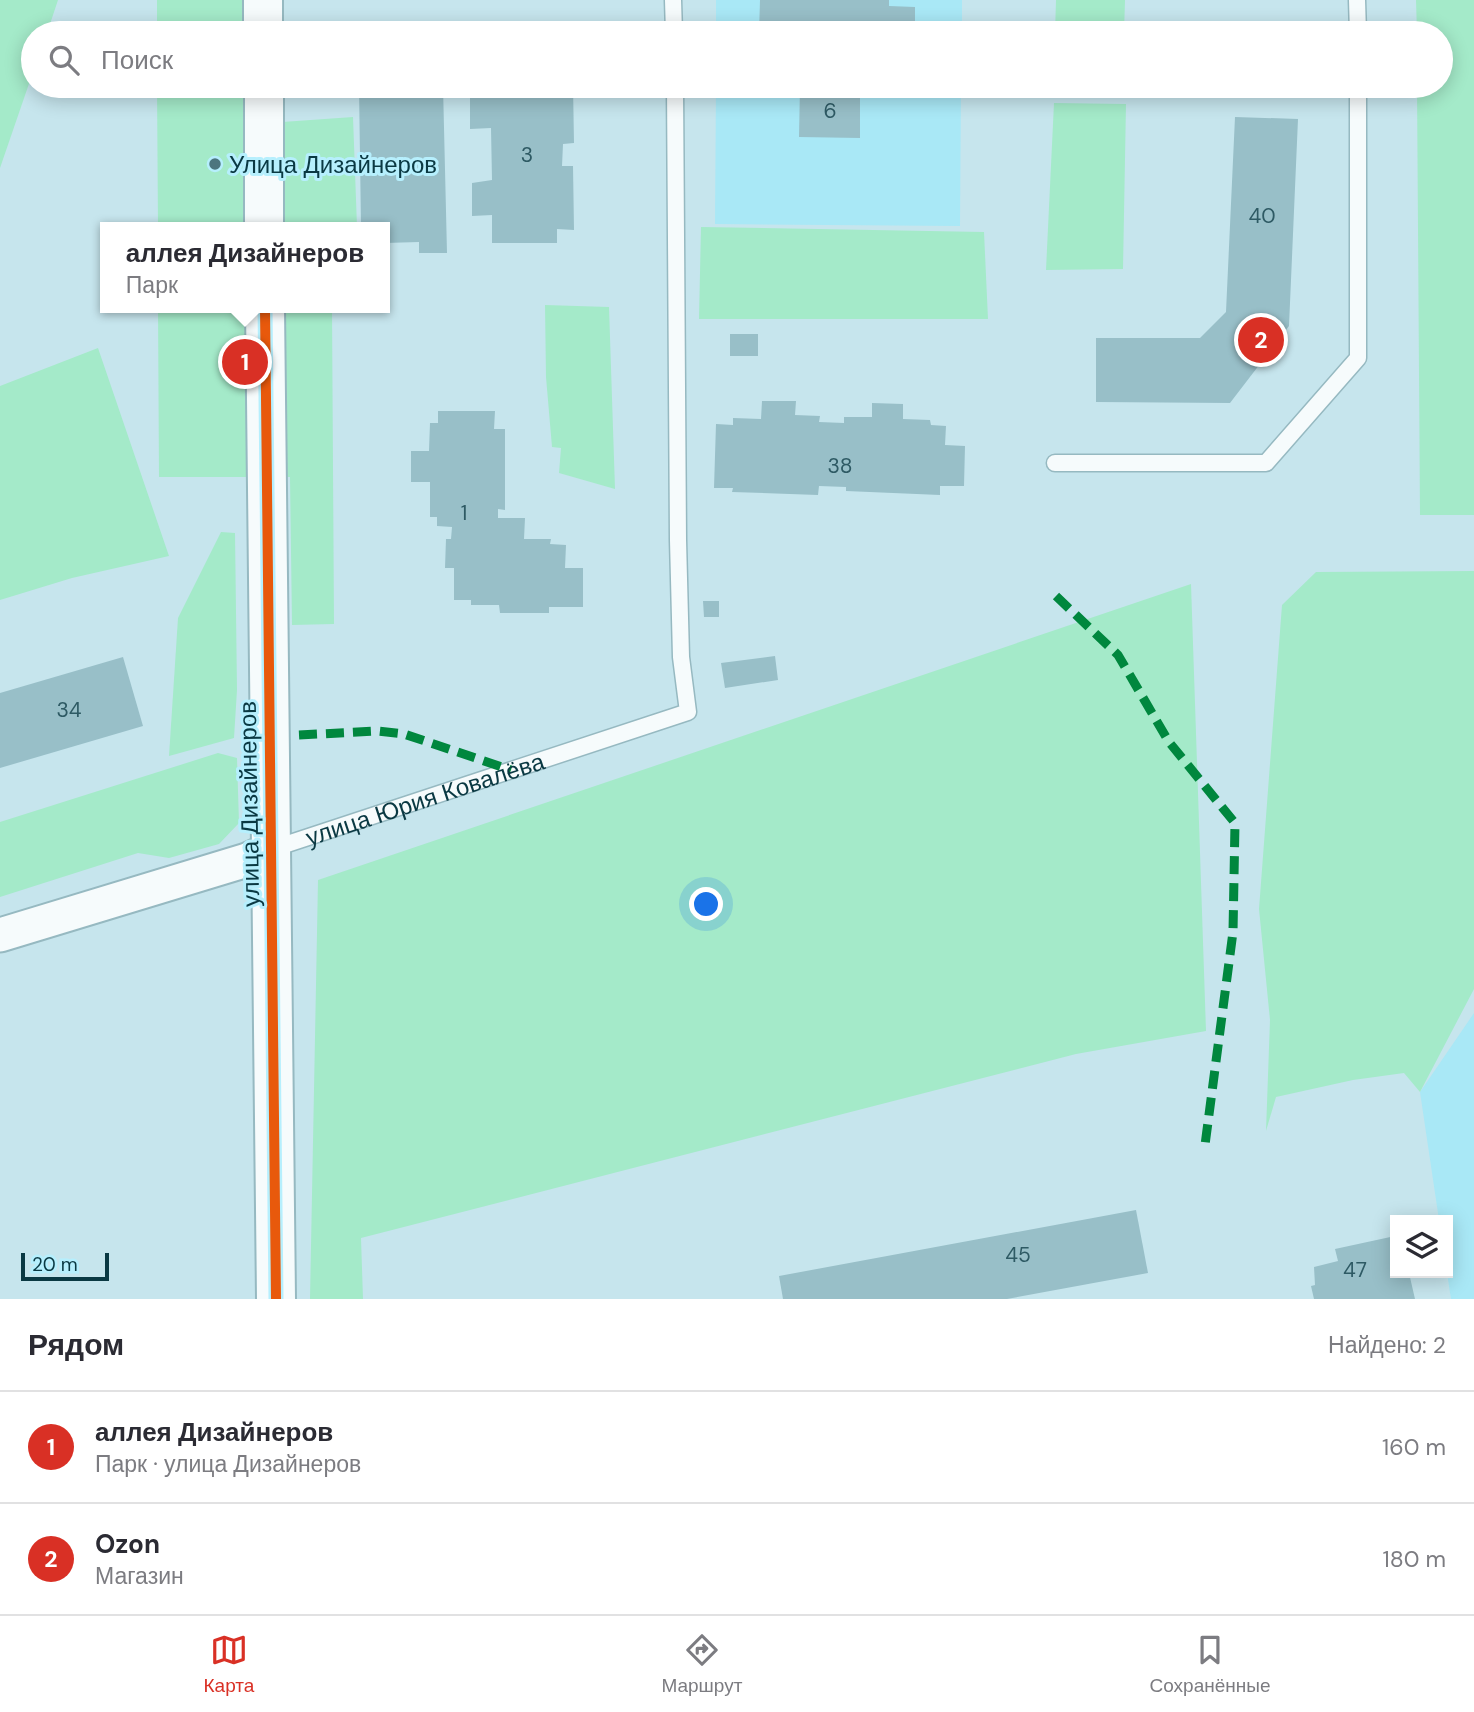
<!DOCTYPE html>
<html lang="ru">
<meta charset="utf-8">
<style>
body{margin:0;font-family:"DM Sans",sans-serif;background:#f2f2f3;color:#2b2b33}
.controls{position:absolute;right:21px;bottom:21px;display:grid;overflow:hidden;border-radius:0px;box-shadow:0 4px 18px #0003}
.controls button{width:63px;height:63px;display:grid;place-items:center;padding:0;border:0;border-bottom:2px solid #e1e1e2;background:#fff;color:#2b2b33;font:35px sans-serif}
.scale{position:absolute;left:21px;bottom:18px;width:88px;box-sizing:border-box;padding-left:7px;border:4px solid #0a3943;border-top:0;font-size:19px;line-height:24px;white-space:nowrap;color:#0a3943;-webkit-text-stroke:5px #b6effd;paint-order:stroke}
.you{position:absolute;left:707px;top:905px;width:24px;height:24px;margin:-18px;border:5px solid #fff;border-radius:50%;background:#1a73e8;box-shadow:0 0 0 10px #1a73e833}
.badge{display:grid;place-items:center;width:46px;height:46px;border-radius:50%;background:#d93025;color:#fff;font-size:23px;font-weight:700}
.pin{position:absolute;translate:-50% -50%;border:4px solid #fff;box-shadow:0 2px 7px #0006}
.popup{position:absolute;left:100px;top:222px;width:290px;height:91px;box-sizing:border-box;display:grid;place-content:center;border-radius:0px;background:#fff;filter:drop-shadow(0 2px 5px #0005);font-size:23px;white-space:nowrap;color:#7c7c81}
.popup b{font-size:26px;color:#2b2b33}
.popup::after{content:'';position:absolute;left:50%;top:100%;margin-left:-14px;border:14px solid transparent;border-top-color:#fff}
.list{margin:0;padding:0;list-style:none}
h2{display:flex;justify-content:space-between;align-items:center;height:91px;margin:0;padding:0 28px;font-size:30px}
h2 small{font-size:23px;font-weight:400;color:#7c7c81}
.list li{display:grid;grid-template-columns:46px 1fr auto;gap:21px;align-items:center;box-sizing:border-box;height:112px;padding:0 28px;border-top:2px solid #e1e1e2}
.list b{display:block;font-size:26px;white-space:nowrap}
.list p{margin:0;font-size:23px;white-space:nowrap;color:#7c7c81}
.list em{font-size:23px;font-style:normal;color:#7c7c81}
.icon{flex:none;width:38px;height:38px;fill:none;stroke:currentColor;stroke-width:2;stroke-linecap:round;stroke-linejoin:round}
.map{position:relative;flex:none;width:1474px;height:1299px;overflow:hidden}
.search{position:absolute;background:#fff;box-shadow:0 4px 18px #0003;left:21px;right:21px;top:21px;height:77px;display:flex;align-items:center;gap:18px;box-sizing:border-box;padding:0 24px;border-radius:38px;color:#7c7c81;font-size:26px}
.sheet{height:315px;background:#fff}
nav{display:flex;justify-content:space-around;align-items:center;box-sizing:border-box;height:98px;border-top:2px solid #e1e1e2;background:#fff;font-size:19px;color:#7c7c81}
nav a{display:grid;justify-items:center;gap:4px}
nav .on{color:#d93025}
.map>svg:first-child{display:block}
.built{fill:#a9e8f6}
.green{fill:#a4eac9}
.building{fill:#98bfc8}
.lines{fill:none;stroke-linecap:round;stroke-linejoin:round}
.lane-casing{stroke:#96b9c1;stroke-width:19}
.street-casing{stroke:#96b9c1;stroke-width:37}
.secondary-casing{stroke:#96b9c1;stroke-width:42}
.lane{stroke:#f6fbfc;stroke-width:16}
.street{stroke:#f6fbfc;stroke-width:33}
.secondary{stroke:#f6fbfc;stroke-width:38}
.quiet{stroke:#00873e;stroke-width:9;stroke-dasharray:18 9;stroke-linecap:butt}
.cycleway-casing{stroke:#b6effd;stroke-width:15}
.cycleway{stroke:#e8590c;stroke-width:10}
.poi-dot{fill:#4c757e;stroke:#b6effd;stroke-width:2.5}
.labels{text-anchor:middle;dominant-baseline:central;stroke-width:6;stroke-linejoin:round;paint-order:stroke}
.number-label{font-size:21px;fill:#2e5a64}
.poi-label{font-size:24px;fill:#0a3943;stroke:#b6effd;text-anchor:start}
.street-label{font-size:24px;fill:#0a3943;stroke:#b6effd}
</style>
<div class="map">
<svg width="1474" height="1299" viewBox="0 0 1474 1299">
<rect width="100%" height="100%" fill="#c6e5ed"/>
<g class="built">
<rect x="716" y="0" width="246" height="33"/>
<path d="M716,86H961L960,226L715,224Z"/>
<path d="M1474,1013V1299H1451L1447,1273L1448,1220H1439L1420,1092Z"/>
</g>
<g class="green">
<path d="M0,0H58L47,33H33V72L0,168Z"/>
<rect x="157" y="0" width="94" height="33"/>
<path d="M1056,0H1125L1124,33H1055Z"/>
<path d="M1416,0H1474V515H1420L1417,86H1441V33H1417Z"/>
<path d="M157,86H252L253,124L353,117L357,227H158Z"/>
<path d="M1054,86H1123V92L1054,91Z"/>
<path d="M1054,103L1126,104L1123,269L1046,270Z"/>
<path d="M701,227L984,232L988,319H699Z"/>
<path d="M545,305L609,307L615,489L559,473L561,448L552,447L546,377Z"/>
<path d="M158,308H332L334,624L292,625L290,477H159Z"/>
<path d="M98,348L169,556L72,578L0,600V386Z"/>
<path d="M221,532L235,533L237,690L234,738L169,756L178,618Z"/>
<path d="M1474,571V989L1420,1092L1404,1073L1353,1080L1276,1097L1266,1131L1270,1020L1259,909L1282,605L1316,572Z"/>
<path d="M1191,584L1206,1031L1076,1054L361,1238L363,1299H310L318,880Z"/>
<path d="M218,753L237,758L239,823L219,844L169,858L138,853L0,897V822Z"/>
</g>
<g class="building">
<path d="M760,0H889V6L915,7V33H759Z"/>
<path d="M359,86H443L447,253H419V242L385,243V227H361Z"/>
<path d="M491,86H573L574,143L563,144L562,166H573L574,230L557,229V243H492V215L472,216V183L492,180L491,128L470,129V95L491,94Z"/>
<path d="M800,86H860V138L799,137Z"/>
<path d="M1235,117L1298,119L1289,326L1230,403L1096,402V338H1200L1226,312Z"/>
<rect x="730" y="334" width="28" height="22"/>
<path d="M762,401H796L795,415L820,416L819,422L844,423V417H872V403L903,404V419L930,420L931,425L946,426L945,445L965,446L964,486H940V495L846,491V487L819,486L818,495L732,492L733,488H714L716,424L733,425V418L761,419Z"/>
<path d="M438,411H495L494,429H505V510L498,509V518H525L524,539H551L550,544L566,545L565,568H583V607H549V613H500L499,605H471V600H454V568H445L446,539H451L452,527L437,526V517H430V482H411V451H429L430,423H438Z"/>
<path d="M703,601H719V617H704Z"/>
<path d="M775,656L778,680L725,688L721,663Z"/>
<path d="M123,657L143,726L0,768V693Z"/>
<path d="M1136,1210L1148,1273L1007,1299H783L779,1276Z"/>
<path d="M1395,1236V1273H1409L1415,1299H1314L1311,1286L1315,1285L1314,1267L1338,1261L1335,1249Z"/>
</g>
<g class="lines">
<defs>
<g id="lane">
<path d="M673,0L674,33"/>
<path d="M1357,0L1358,33"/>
<path d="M1055,463H1266L1358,358V86"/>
<path id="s1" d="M272,849L688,712L681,657L678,540L675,86"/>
</g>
<path id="street" d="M0,935L247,860L271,849"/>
<g id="secondary">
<path d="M263,33V0"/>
<path d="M264,86V227"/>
<path d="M265,308L276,1299"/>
</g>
</defs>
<use href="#lane" class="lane-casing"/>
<use href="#street" class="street-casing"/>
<use href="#secondary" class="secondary-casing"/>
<use href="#lane" class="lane"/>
<use href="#street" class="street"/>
<use href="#secondary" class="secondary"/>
<g class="quiet">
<path d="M1056,596L1118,655L1169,742L1235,823L1233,932L1205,1145"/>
<path d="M299,735L378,731L404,734L511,770"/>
</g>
<defs>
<path id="cycleway" d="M265,308L276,1299"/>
</defs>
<use href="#cycleway" class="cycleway-casing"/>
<use href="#cycleway" class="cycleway"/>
</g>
<circle class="poi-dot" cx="215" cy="164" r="7"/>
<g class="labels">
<g class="number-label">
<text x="830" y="111">6</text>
<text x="527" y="155">3</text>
<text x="1262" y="216">40</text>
<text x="840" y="466">38</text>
<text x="464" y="513">1</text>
<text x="69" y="710">34</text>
<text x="1018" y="1255">45</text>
<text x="1355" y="1270">47</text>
</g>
<g class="poi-label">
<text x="229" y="164">Улица Дизайнеров</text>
</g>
<g class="street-label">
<text stroke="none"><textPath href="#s1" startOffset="161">улица Юрия Ковалёва</textPath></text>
<text transform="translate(249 804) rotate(-91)">улица Дизайнеров</text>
</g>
</g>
</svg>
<div class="controls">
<button><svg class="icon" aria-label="layers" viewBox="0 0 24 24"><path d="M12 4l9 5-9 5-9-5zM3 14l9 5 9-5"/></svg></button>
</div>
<div class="scale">20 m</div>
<div class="you"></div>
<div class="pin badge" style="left:245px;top:362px">1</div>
<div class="popup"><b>аллея Дизайнеров</b>Парк</div>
<div class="pin badge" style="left:1261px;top:340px">2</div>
<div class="search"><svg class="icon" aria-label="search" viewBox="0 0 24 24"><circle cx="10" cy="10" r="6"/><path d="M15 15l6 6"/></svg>Поиск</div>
</div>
<section class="sheet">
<h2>Рядом<small>Найдено: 2</small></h2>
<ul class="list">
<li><span class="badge">1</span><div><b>аллея Дизайнеров</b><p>Парк · улица Дизайнеров</p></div><em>160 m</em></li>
<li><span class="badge">2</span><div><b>Ozon</b><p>Магазин</p></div><em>180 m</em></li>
</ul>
</section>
<nav>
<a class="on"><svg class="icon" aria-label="map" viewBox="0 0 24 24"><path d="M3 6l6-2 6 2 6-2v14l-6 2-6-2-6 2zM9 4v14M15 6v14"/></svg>Карта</a>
<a><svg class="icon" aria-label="directions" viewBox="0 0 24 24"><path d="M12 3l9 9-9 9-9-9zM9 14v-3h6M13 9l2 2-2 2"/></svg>Маршрут</a>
<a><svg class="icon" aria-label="saved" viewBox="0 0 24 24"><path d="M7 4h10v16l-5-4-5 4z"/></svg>Сохранённые</a>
</nav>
